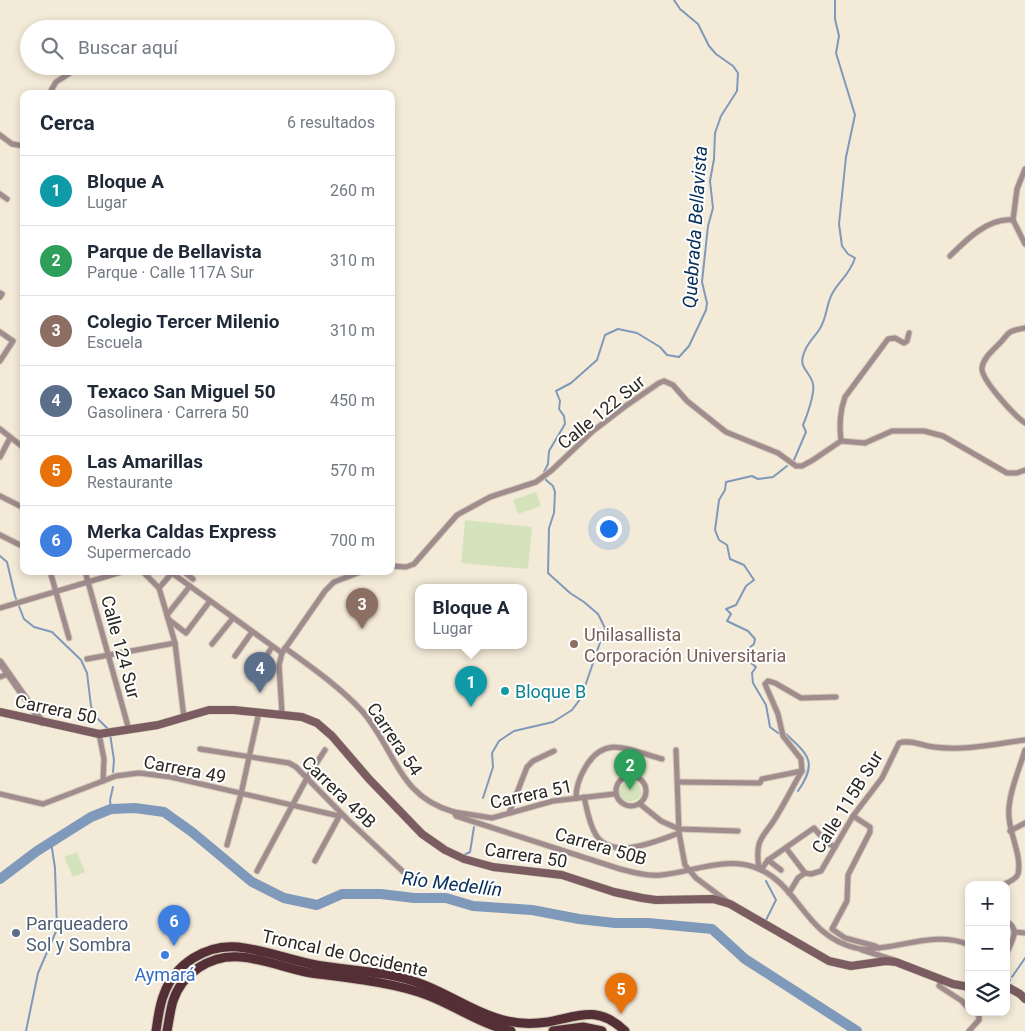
<!DOCTYPE html>
<html lang="es">
<meta charset="utf-8">
<style>
body{margin:0;font-family:Roboto,sans-serif;background:#f2f2f3;color:#1f2937}
.controls{position:absolute;right:15px;bottom:15px;display:grid;overflow:hidden;border-radius:10px;box-shadow:0 2px 8px #0003}
.controls button{width:45px;height:45px;display:grid;place-items:center;padding:0;border:0;border-bottom:1px solid #e0e1e3;background:#fff;color:#1f2937;font:25px sans-serif}
.you{position:absolute;left:608px;top:528px;width:18px;height:18px;margin:-12px;border:4px solid #fff;border-radius:50%;background:#1a73e8;box-shadow:0 0 0 8px #1a73e833}
.badge{display:grid;place-items:center;width:32px;height:32px;border-radius:50%;background:#7c7112;color:#fff;font-size:16px;font-weight:700}
.pin{position:absolute;translate:-50% -41px;filter:drop-shadow(0 1px 2px #0008)}
.pin::after{content:'';position:absolute;top:26px;width:18px;height:15px;background:inherit;clip-path:polygon(0 0,100% 0,50% 100%)}
.popup{position:absolute;left:415px;top:584px;width:112px;height:65px;box-sizing:border-box;display:grid;place-content:center;border-radius:10px;background:#fff;filter:drop-shadow(0 1px 4px #0005);font-size:16px;white-space:nowrap;color:#747a83}
.popup b{font-size:19px;color:#1f2937}
.popup::after{content:'';position:absolute;left:50%;top:100%;margin-left:-10px;border:10px solid transparent;border-top-color:#fff}
.list{margin:0;padding:0;list-style:none}
h2{display:flex;justify-content:space-between;align-items:center;height:65px;margin:0;padding:0 20px;font-size:21px}
h2 small{font-size:16px;font-weight:400;color:#747a83}
.list li{display:grid;grid-template-columns:32px 1fr auto;gap:15px;align-items:center;box-sizing:border-box;height:70px;padding:0 20px;border-top:1px solid #e0e1e3}
.list b{display:block;font-size:19px;white-space:nowrap}
.list p{margin:0;font-size:16px;white-space:nowrap;color:#747a83}
.list em{font-size:16px;font-style:normal;color:#747a83}
.icon{flex:none;width:28px;height:28px;fill:none;stroke:currentColor;stroke-width:2;stroke-linecap:round;stroke-linejoin:round}
.map{position:relative;flex:none;width:1025px;height:1031px;overflow:hidden}
.search{position:absolute;background:#fff;box-shadow:0 2px 8px #0003;left:20px;top:20px;width:375px;height:55px;display:flex;align-items:center;gap:12px;box-sizing:border-box;padding:0 18px;border-radius:28px;color:#747a83;font-size:19px}
.panel{position:absolute;background:#fff;box-shadow:0 2px 8px #0003;left:20px;top:90px;width:375px;height:485px;border-radius:10px}
.map>svg:first-child{display:block}
.green{fill:#d5e3bd}
.lines{fill:none;stroke-linecap:round;stroke-linejoin:round}
.stream{stroke:#7f99bb;stroke-width:2}
.river{stroke:#7f99bb;stroke-width:10}
.minor-casing{stroke:#d0c7b7;stroke-width:7}
.tertiary-casing{stroke:#d0c7b7;stroke-width:9}
.secondary-casing{stroke:#d0c7b7;stroke-width:9}
.trunk-casing{stroke:#d0c7b7;stroke-width:11}
.minor{stroke:#a08b8d;stroke-width:5}
.tertiary{stroke:#a08b8d;stroke-width:7}
.secondary{stroke:#7b5d61;stroke-width:8}
.trunk{stroke:#543036;stroke-width:9}
.education-dot{fill:#8d6e63;stroke:#fff;stroke-width:2}
.culture-dot{fill:#0f9aa8;stroke:#fff;stroke-width:2}
.service-dot{fill:#5c6f8a;stroke:#fff;stroke-width:2}
.shop-dot{fill:#3f7fe0;stroke:#fff;stroke-width:2}
.labels{text-anchor:middle;dominant-baseline:central;stroke-width:4;stroke-linejoin:round;paint-order:stroke}
.street-label{font-size:18px;fill:#2c2822;stroke:#fff}
.education-label{font-size:18px;fill:#785e54;stroke:#fff;text-anchor:start}
.culture-label{font-size:18px;fill:#0d838f;stroke:#fff;text-anchor:start}
.service-label{font-size:18px;fill:#4e5e75;stroke:#fff;text-anchor:start}
.shop-label{font-size:18px;fill:#366cbe;stroke:#fff}
.water-label{font-size:19px;font-style:italic;fill:#072f5a;stroke:#fff}
</style>
<div class="map">
<svg width="1025" height="1031" viewBox="0 0 1025 1031">
<rect width="100%" height="100%" fill="#f4ead8"/>
<g class="green">
<path d="M536,492L541,506L518,514L513,500Z"/>
<path d="M465,520L532,527L528,569L461,563Z"/>
<path d="M631,777L639,784L642,794C636,804 623,804 617,794L621,786Z"/>
<path d="M77,852L85,872L73,877L64,857Z"/>
</g>
<g class="lines">
<g class="stream">
<path d="M794,460L806,432L803,425C807,416 815,393 813,384C811,373 799,368 803,356C806,344 813,339 819,330C827,319 826,305 832,294C840,279 849,276 855,258L848,254L842,246L839,224L846,157L855,115L836,53L839,36L835,19V0"/>
<path d="M0,556L7,562L15,596L24,619L34,627L52,632L81,660L87,673L91,706L95,716L108,729"/>
<path d="M110,734L114,760L113,772"/>
<path d="M781,734L778,733L770,727L766,705L753,683L752,673L756,667L751,663L756,654L748,649L754,644L755,639L748,631L727,621L731,614L726,609L736,605L746,586L754,580L744,565L730,559L727,545L719,540L715,530L719,500L725,490L726,482L752,476L758,479L773,477L787,466"/>
<path d="M786,734C810,756 817,763 798,791"/>
<path d="M483,798L493,767L492,753L499,741L514,731L553,722L572,710L581,698L605,628L598,614L584,602L570,593L548,573L549,528L554,513L555,492L553,486L546,480L544,472L548,464L549,451L565,424L564,416L559,409L560,401L556,391L571,383L597,360L605,335L618,329L637,333L660,347L667,355L679,357L689,346L706,310L707,303L702,282L708,226L713,208L710,181L714,159L715,133L721,116L737,91L738,73L733,66L716,54L709,46L698,24L680,9L674,0"/>
<path d="M111,809L110,800L113,787"/>
<path d="M464,855L470,852L474,827"/>
<path d="M766,881L776,900L766,920"/>
<path d="M1012,977L1025,958"/>
<path d="M1009,982L1010,980"/>
<path d="M26,1031L38,973L57,929L55,868L51,842"/>
</g>
<path class="river" d="M0,879L37,851L91,817L111,809L135,808L164,812L192,832L252,882L284,898L317,905L342,894H381L414,898H446L473,906L532,910L579,919L615,923H648L712,929L745,959L857,1031"/>
<defs>
<g id="minor">
<path d="M91,28L92,29"/>
<path d="M49,94L56,82L81,66"/>
<path d="M0,135L12,144L24,146"/>
<path d="M1025,169L1017,189L1013,220L1025,244"/>
<path d="M0,194L7,199"/>
<path d="M950,256C966,240 989,217 1013,220"/>
<path d="M0,293L2,294L0,297"/>
<path d="M1025,328C1003,332 1011,333 997,346C991,352 983,359 982,368C981,380 1015,416 1025,423"/>
<path d="M0,332L13,341L0,361"/>
<path d="M0,429L24,448"/>
<path d="M841,441C839,426 840,411 845,397L888,339L895,338L904,343L907,341L909,333"/>
<path d="M0,457L10,438"/>
<path d="M0,496L24,508"/>
<path d="M0,535L24,547"/>
<path d="M391,566L406,567L414,564L457,515L490,497L536,482L552,470L593,431L627,405L659,383L664,381L673,385L687,401L726,432L778,453L796,466H802L813,460L841,441L865,443L892,431H924L943,436L1007,473H1017L1025,470"/>
<path d="M50,571L69,638"/>
<path d="M85,571L129,730"/>
<path d="M142,571L159,588L167,615L175,643L184,718"/>
<path d="M183,571L193,579"/>
<path d="M159,588L172,573L282,653"/>
<path d="M0,608L125,571"/>
<path d="M167,615L190,586"/>
<path d="M168,619L186,633L210,601"/>
<path d="M212,644L233,618"/>
<path d="M285,648C311,667 340,687 362,711C396,750 397,796 454,812L456,816L620,869C632,872 648,877 661,875C693,872 722,857 754,867C799,882 803,936 856,948C865,951 877,948 886,947C914,943 942,933 969,945"/>
<path d="M235,656L252,632"/>
<path d="M87,659L175,643"/>
<path d="M263,661L272,647"/>
<path d="M0,677L8,674"/>
<path d="M282,714L279,665L282,653L325,591L334,582L363,571"/>
<path d="M99,734L104,759L103,781"/>
<path d="M200,749L289,763L296,767L349,821L413,881"/>
<path d="M676,750L679,833L685,865L696,878L728,902"/>
<path d="M631,775L635,752"/>
<circle cx="631" cy="791" r="15"/>
<path d="M678,782L760,783L762,779L802,771"/>
<path d="M0,794L43,804L116,776L139,773L171,777L339,816"/>
<path d="M584,797C587,809 589,824 596,835C612,861 657,841 679,833"/>
<path d="M576,798C576,787 579,778 585,768C605,733 631,751 662,759"/>
<path d="M640,804L661,821L679,829L738,831"/>
<path d="M454,812L492,818L553,801L614,794"/>
<path d="M509,813L527,767L533,761L554,751"/>
<path d="M853,816L870,827V832L848,875L847,901L832,929L845,938L875,946L879,948"/>
<path d="M1010,831L1025,823"/>
<path d="M227,845L241,794L259,712"/>
<path d="M786,848L805,873"/>
<path d="M768,860L781,870"/>
<path d="M315,861L340,815"/>
<path d="M759,869C754,835 765,838 779,812C787,799 794,784 802,771L801,759L783,736L778,714L765,684L768,681L775,683L801,698L836,697"/>
<path d="M761,870L768,860L814,828L827,843L835,847"/>
<path d="M257,871L307,778L325,750"/>
<path d="M1003,885C1008,882 1016,880 1018,874C1022,856 1010,835 1009,817C1007,797 1019,770 1025,750"/>
<path d="M789,893L798,878L805,873L811,874L821,871L853,816L882,778L899,743C910,739 923,746 934,747C965,751 995,744 1025,740"/>
<path d="M1006,921C1023,931 1009,942 1006,957"/>
<path d="M1015,932L1025,933"/>
<path d="M862,950L894,960"/>
<path d="M942,979L939,986L962,1001L969,1009"/>
<path d="M969,1031L979,1020V1015L974,1012"/>
</g>
<path id="tertiary" d="M0,662L42,722"/>
<g id="secondary">
<path d="M0,712L99,734L158,725L209,710H234L302,717L317,723L332,736L369,779L422,834L445,850L464,859L493,867L562,875L614,892L642,898L656,900L713,899L730,904L829,961L851,966L886,961L896,962L953,984L969,987"/>
<path d="M1006,986L1020,994L1025,999"/>
</g>
<g id="trunk">
<path d="M156,1031C158,1019 159,1006 164,994C175,964 206,944 238,947C265,950 290,960 316,965C351,971 390,971 424,985C452,996 477,1014 507,1021C520,1024 534,1024 548,1022C580,1016 598,1005 625,1031"/>
<path d="M167,1031C169,1021 170,1011 173,1001C182,973 211,954 241,957C265,959 288,969 311,973C348,978 392,982 427,995C456,1006 480,1024 511,1031"/>
<path d="M553,1031L583,1027L602,1031"/>
</g>
</defs>
<use href="#minor" class="minor-casing"/>
<use href="#tertiary" class="tertiary-casing"/>
<use href="#secondary" class="secondary-casing"/>
<use href="#trunk" class="trunk-casing"/>
<use href="#minor" class="minor"/>
<use href="#tertiary" class="tertiary"/>
<use href="#secondary" class="secondary"/>
<use href="#trunk" class="trunk"/>
</g>
<circle class="education-dot" cx="574" cy="644" r="5"/>
<circle class="culture-dot" cx="505" cy="691" r="5"/>
<circle class="service-dot" cx="16" cy="933" r="5"/>
<circle class="shop-dot" cx="165" cy="955" r="5"/>
<g class="labels">
<g class="street-label">
<text transform="translate(601 412) rotate(-39)">Calle 122 Sur</text>
<text transform="translate(121 647) rotate(75)">Calle 124 Sur</text>
<text transform="translate(56 709) rotate(12)">Carrera 50</text>
<text transform="translate(395 739) rotate(56)">Carrera 54</text>
<text transform="translate(185 769) rotate(11)">Carrera 49</text>
<text transform="translate(339 792) rotate(44)">Carrera 49B</text>
<text transform="translate(531 794) rotate(-12)">Carrera 51</text>
<text transform="translate(847 802) rotate(-58)">Calle 115B Sur</text>
<text transform="translate(601 846) rotate(16)">Carrera 50B</text>
<text transform="translate(526 855) rotate(9)">Carrera 50</text>
<text transform="translate(345 953) rotate(12)">Troncal de Occidente</text>
</g>
<g class="education-label">
<text x="584" y="634">Unilasallista<tspan x="584" dy="21">Corporación Universitaria</tspan></text>
</g>
<g class="culture-label">
<text x="515" y="691">Bloque B</text>
</g>
<g class="service-label">
<text x="26" y="923">Parqueadero<tspan x="26" dy="21">Sol y Sombra</tspan></text>
</g>
<g class="shop-label">
<text x="165" y="974">Aymará</text>
</g>
<g class="water-label">
<text transform="translate(695 227) rotate(-86)">Quebrada Bellavista</text>
<text transform="translate(452 884) rotate(7)">Río Medellín</text>
</g>
</g>
</svg>
<div class="controls">
<button>+</button>
<button>−</button>
<button><svg class="icon" aria-label="layers" viewBox="0 0 24 24"><path d="M12 4l9 5-9 5-9-5zM3 14l9 5 9-5"/></svg></button>
</div>
<div class="you"></div>
<div class="pin badge" style="left:471px;top:707px;background:#0f9aa8">1</div>
<div class="popup"><b>Bloque A</b>Lugar</div>
<div class="pin badge" style="left:630px;top:790px;background:#2e9e5b">2</div>
<div class="pin badge" style="left:362px;top:629px;background:#8d6e63">3</div>
<div class="pin badge" style="left:260px;top:693px;background:#5c6f8a">4</div>
<div class="pin badge" style="left:621px;top:1014px;background:#e8710a">5</div>
<div class="pin badge" style="left:174px;top:946px;background:#3f7fe0">6</div>
<div class="search"><svg class="icon" aria-label="search" viewBox="0 0 24 24"><circle cx="10" cy="10" r="6"/><path d="M15 15l6 6"/></svg>Buscar aquí</div>
<section class="panel">
<h2>Cerca<small>6 resultados</small></h2>
<ul class="list">
<li><span class="badge" style="background:#0f9aa8">1</span><div><b>Bloque A</b><p>Lugar</p></div><em>260 m</em></li>
<li><span class="badge" style="background:#2e9e5b">2</span><div><b>Parque de Bellavista</b><p>Parque · Calle 117A Sur</p></div><em>310 m</em></li>
<li><span class="badge" style="background:#8d6e63">3</span><div><b>Colegio Tercer Milenio</b><p>Escuela</p></div><em>310 m</em></li>
<li><span class="badge" style="background:#5c6f8a">4</span><div><b>Texaco San Miguel 50</b><p>Gasolinera · Carrera 50</p></div><em>450 m</em></li>
<li><span class="badge" style="background:#e8710a">5</span><div><b>Las Amarillas</b><p>Restaurante</p></div><em>570 m</em></li>
<li><span class="badge" style="background:#3f7fe0">6</span><div><b>Merka Caldas Express</b><p>Supermercado</p></div><em>700 m</em></li>
</ul>
</section>
</div>
